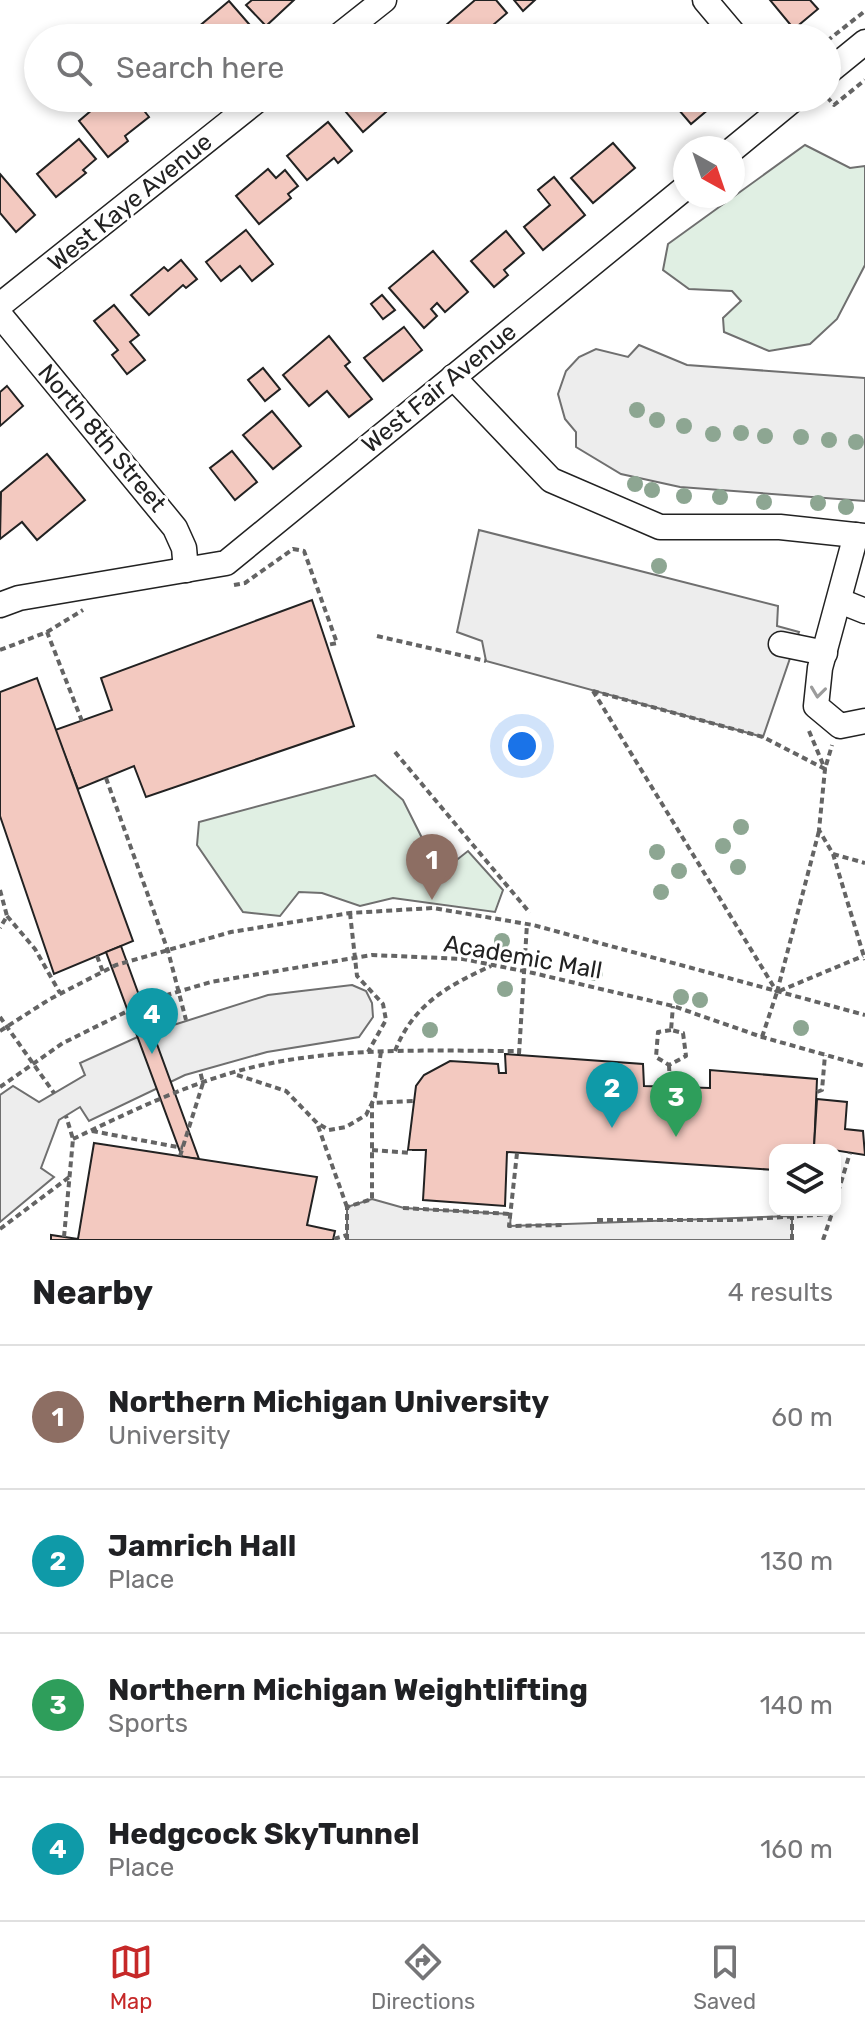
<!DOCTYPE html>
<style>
body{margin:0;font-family:Rubik,sans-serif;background:#f2f2f2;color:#202124}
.controls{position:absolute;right:24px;bottom:24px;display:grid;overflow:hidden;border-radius:16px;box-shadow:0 4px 12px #0003}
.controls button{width:72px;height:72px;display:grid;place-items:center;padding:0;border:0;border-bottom:2px solid #e0e0e0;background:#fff;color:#202124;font:40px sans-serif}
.compass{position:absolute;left:673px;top:136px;width:72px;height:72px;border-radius:50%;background:#fff;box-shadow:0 4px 12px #0003;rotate:140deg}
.you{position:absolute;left:522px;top:746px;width:28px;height:28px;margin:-20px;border:6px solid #fff;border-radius:50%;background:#1a73e8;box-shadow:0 0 0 12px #1a73e833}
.badge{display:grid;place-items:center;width:52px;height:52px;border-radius:50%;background:#c62828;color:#fff;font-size:26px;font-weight:700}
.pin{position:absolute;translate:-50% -66px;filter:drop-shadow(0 2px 4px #0008)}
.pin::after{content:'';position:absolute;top:42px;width:28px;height:24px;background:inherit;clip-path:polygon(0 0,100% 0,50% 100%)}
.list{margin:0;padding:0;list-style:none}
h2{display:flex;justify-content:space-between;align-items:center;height:104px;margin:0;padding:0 32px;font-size:34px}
h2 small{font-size:26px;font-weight:400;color:#757577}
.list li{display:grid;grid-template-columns:52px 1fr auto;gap:24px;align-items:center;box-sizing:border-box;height:144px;padding:0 32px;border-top:2px solid #e0e0e0}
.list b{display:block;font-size:30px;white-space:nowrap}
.list p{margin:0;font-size:26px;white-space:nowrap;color:#757577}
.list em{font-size:26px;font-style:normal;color:#757577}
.icon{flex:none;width:44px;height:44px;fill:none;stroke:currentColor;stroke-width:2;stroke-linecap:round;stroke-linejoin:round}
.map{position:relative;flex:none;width:865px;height:1240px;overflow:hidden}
.search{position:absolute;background:#fff;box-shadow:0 4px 12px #0003;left:24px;right:24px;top:24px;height:88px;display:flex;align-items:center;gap:20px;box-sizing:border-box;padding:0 28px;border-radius:44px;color:#757577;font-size:30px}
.sheet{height:680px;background:#fff}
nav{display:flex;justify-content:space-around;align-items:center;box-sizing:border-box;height:112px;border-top:2px solid #e0e0e0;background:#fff;font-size:22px;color:#757577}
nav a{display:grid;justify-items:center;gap:4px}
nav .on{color:#c62828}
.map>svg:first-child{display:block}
.green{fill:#e0efe3;stroke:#6f6f6f;stroke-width:2}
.parking{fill:#ededed;stroke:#6f6f6f;stroke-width:2}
.building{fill:#f3c9c0;stroke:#222;stroke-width:2}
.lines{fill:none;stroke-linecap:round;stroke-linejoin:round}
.minor-casing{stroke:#222;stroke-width:27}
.path{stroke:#646464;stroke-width:4;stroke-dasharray:6 4;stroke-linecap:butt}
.minor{stroke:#fff;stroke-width:24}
.tree{fill:#8da692}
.oneway{stroke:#9c9c9c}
.labels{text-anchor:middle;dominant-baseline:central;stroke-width:6;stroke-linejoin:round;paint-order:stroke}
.street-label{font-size:24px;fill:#222;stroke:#fff}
</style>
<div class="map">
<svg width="865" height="1240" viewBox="0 0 865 1240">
<rect width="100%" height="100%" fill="#fff"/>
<g class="green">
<path d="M805,145L850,168L865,166V265L837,319L810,344L769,351L724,332L723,318L741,301L732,291L689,289L663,270L668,244Z"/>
<path d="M375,775L403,800L422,838L416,874L435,877L468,851L503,890L495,912L393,898L360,906L322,893L299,892L280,916L243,912L197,845L199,822Z"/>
</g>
<g class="parking">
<path d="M639,345L687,365L865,378V501L680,487L621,474L576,447V432L565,419L558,394L566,371L579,357L596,349L628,357Z"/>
<path d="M479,530L778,606L777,626L799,632L763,737L486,661L482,641L457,632Z"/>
<path d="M352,985L366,991L372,1003L373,1017L359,1037L267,1052L185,1075L89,1121L80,1107L59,1120L41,1168L54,1177L0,1222V1095L13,1086L39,1102L85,1075L80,1063L142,1035L268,995Z"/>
<path d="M372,1199L404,1208L511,1214L510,1226L792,1216V1240H347V1207Z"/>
</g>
<g class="building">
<path d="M252,0H294L266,26L246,5Z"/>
<path d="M475,0H496L507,13L478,38H457L446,25Z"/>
<path d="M514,0H535L523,11Z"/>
<path d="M770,0H810L818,9L794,29Z"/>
<path d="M229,1L249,24L238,34L241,38H193L190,34Z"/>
<path d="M106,98H114L122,107L134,98L149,117L125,136L128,141L108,157L79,121Z"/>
<path d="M361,98H402L363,132L345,111Z"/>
<path d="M677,98H722L691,124L672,102Z"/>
<path d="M328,122L352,151L338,163L334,158L307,180L287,156Z"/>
<path d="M79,139L96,159L83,170L86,173L56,197L37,174Z"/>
<path d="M613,143L635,168L593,203L571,178Z"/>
<path d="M268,169L276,178L285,170L298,186L288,194L291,198L259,224L236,196Z"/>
<path d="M0,174L35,215L16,232L0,213Z"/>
<path d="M554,177L585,215L543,250L524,227L550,205L538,190Z"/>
<path d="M246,230L273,264L252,281L240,266L221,281L206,262Z"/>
<path d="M506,231L524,253L504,270L508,275L494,287L471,261Z"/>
<path d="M433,251L468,292L445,312L437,303L431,309L437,316L424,328L389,288Z"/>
<path d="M181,260L197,279L186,288L183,285L149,315L131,295L164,267L168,271Z"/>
<path d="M382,295L395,310L383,319L371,304Z"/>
<path d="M114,305L139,335L130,342L145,360L127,374L112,355L118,350L94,321Z"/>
<path d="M404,327L422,350L383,381L364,358Z"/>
<path d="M329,336L350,362L345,366L372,399L349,417L327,391L309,406L283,375Z"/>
<path d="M263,368L280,389L265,401L248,380Z"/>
<path d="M7,386L23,406L0,426V392Z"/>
<path d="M272,411L301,446L273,469L243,435Z"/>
<path d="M232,451L257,482L235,500L210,468Z"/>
<path d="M47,454L85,500L37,540L22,522L0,539L1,492Z"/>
<path d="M312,600L354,726L146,797L134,766L78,789L55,730L112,710L101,678Z"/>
<path d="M37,678L133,941L54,974L0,816V692Z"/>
<path d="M121,946L199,1159L182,1157L106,952Z"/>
<path d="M505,1054L643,1064L644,1086L710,1088V1070L817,1079L814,1150H775V1170L507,1152L505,1206L423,1200L426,1150H408L416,1086L424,1075L450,1061L498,1064L499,1073H506Z"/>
<path d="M817,1099L847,1102L845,1129L863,1131L865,1155L814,1147Z"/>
<path d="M94,1143L317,1177L307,1225L335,1231L333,1240H51V1235L78,1239Z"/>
</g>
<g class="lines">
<defs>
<g id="minor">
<path d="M705,0L737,38"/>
<path d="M336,38L384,0"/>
<path d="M827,73L865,42"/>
<path d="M733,149L795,98"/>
<path d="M0,305L260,98"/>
<path d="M0,315L175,528L184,548L186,570"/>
<path d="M453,377L551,480L660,527H780L865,536"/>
<path d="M856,535L820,668L816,706L840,726L865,721"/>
<path d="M840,601L865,611"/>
<path d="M0,605L19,598L226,563L685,188"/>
<path d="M781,644L825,653"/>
</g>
</defs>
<use href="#minor" class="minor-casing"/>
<g class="path">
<path d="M827,41L865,11"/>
<path d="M827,97L834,105L865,80"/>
<path d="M234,585L245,583L293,549L304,551L337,643L327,645"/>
<path d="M47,632L83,610"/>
<path d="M377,636L486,661"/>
<path d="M0,650L47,632L82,721"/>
<path d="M593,691L777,992"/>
<path d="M593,691L763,737L825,769L832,745"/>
<path d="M809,731L825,769L819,830L833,854L865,960"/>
<path d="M395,752L530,913"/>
<path d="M106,778L168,951L186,1020"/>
<path d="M833,854L865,863"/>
<path d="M0,890L7,916L0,928"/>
<path d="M350,913L357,976L383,1004L386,1020L368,1052"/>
<path d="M7,916L35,949L60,993"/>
<path d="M97,956L103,972"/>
<path d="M777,992L819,831"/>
<path d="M0,1017L54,1093"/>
<path d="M671,1030L658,1032L656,1057L669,1065L686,1056L683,1033L671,1030L673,1006"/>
<path d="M0,1031L50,999L116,965L231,932L350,913L433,908L533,925L865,1015"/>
<path d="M762,1037L777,992L863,956"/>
<path d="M395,1051C413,1005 447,986 491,966"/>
<path d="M519,1054L527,924"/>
<path d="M669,1065L670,1086"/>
<path d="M237,1075L286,1091L317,1123L329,1130L346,1127L366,1115L375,1097L381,1051"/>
<path d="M0,1087L63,1043L150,1000L211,982L372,955L463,959L533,973L673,1006L762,1037L865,1066"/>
<path d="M817,1092L822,1090L825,1055"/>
<path d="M318,1126L347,1207"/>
<path d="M92,1131L183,1148"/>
<path d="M73,1139C136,1109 203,1076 272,1063C353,1047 438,1051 521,1051"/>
<path d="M372,1150L410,1153V1150"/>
<path d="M517,1153L509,1226L564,1225"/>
<path d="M180,1156L203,1083L200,1071"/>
<path d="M835,1202L850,1153"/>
<path d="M403,1208L511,1214"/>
<path d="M597,1220H735L831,1214"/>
<path d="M0,1229L72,1175"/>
<path d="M64,1237L73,1139L66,1116"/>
<path d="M334,1239L347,1235"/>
<path d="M347,1240V1207L372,1199V1103L413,1101"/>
<path d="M792,1240V1216"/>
<path d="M823,1240L833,1210"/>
</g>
<use href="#minor" class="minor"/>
</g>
<g class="tree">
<circle cx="637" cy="410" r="8"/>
<circle cx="657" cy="420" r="8"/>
<circle cx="684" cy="426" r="8"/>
<circle cx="741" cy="433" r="8"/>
<circle cx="713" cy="434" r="8"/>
<circle cx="765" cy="436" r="8"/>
<circle cx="801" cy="437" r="8"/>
<circle cx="829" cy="440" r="8"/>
<circle cx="856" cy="442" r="8"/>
<circle cx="635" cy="484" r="8"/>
<circle cx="652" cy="490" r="8"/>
<circle cx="684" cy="496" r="8"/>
<circle cx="720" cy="497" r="8"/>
<circle cx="764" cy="502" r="8"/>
<circle cx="818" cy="503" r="8"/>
<circle cx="846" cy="507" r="8"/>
<circle cx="659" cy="566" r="8"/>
<circle cx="741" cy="827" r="8"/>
<circle cx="723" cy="846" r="8"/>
<circle cx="657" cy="852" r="8"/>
<circle cx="738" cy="867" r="8"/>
<circle cx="679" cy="871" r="8"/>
<circle cx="661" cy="892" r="8"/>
<circle cx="502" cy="941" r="8"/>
<circle cx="595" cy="973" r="8"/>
<circle cx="505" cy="989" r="8"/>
<circle cx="681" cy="997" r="8"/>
<circle cx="700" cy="1000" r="8"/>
<circle cx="801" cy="1028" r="8"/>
<circle cx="430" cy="1030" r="8"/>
</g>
<defs><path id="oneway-chevron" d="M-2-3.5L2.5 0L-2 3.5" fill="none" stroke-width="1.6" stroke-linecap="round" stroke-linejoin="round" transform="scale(2)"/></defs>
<use class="oneway" href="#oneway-chevron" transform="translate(818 692) rotate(97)"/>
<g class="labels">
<g class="street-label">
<text transform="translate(130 202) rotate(-39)">West Kaye Avenue</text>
<text transform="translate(439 388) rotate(-39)">West Fair Avenue</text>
<text transform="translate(102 438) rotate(50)">North 8th Street</text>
<text transform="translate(523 957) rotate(10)">Academic Mall</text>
</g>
</g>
</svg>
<div class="controls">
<button><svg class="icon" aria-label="layers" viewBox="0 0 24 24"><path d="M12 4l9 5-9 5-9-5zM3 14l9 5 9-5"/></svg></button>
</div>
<svg class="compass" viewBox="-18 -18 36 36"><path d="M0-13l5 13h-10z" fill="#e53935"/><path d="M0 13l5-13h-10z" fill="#757577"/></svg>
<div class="you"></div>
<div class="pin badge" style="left:432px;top:900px;background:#8d6e63">1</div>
<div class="pin badge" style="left:612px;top:1128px;background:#0f9aa8">2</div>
<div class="pin badge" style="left:676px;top:1137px;background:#2e9e5b">3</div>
<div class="pin badge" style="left:152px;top:1054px;background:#0f9aa8">4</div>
<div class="search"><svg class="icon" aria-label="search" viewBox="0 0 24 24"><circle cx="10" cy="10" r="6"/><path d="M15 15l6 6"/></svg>Search here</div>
</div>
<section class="sheet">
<h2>Nearby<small>4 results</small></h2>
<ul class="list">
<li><span class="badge" style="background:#8d6e63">1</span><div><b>Northern Michigan University</b><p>University</p></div><em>60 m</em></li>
<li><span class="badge" style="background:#0f9aa8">2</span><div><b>Jamrich Hall</b><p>Place</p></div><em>130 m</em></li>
<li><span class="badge" style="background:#2e9e5b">3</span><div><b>Northern Michigan Weightlifting</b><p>Sports</p></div><em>140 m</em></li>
<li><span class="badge" style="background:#0f9aa8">4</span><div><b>Hedgcock SkyTunnel</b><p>Place</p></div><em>160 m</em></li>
</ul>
</section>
<nav>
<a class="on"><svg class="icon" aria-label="map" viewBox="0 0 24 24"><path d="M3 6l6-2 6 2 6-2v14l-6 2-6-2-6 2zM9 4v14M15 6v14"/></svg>Map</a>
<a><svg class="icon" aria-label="directions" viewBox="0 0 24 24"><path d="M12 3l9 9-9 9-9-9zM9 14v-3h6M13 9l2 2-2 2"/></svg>Directions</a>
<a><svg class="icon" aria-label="saved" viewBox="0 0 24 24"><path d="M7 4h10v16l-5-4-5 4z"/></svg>Saved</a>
</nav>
